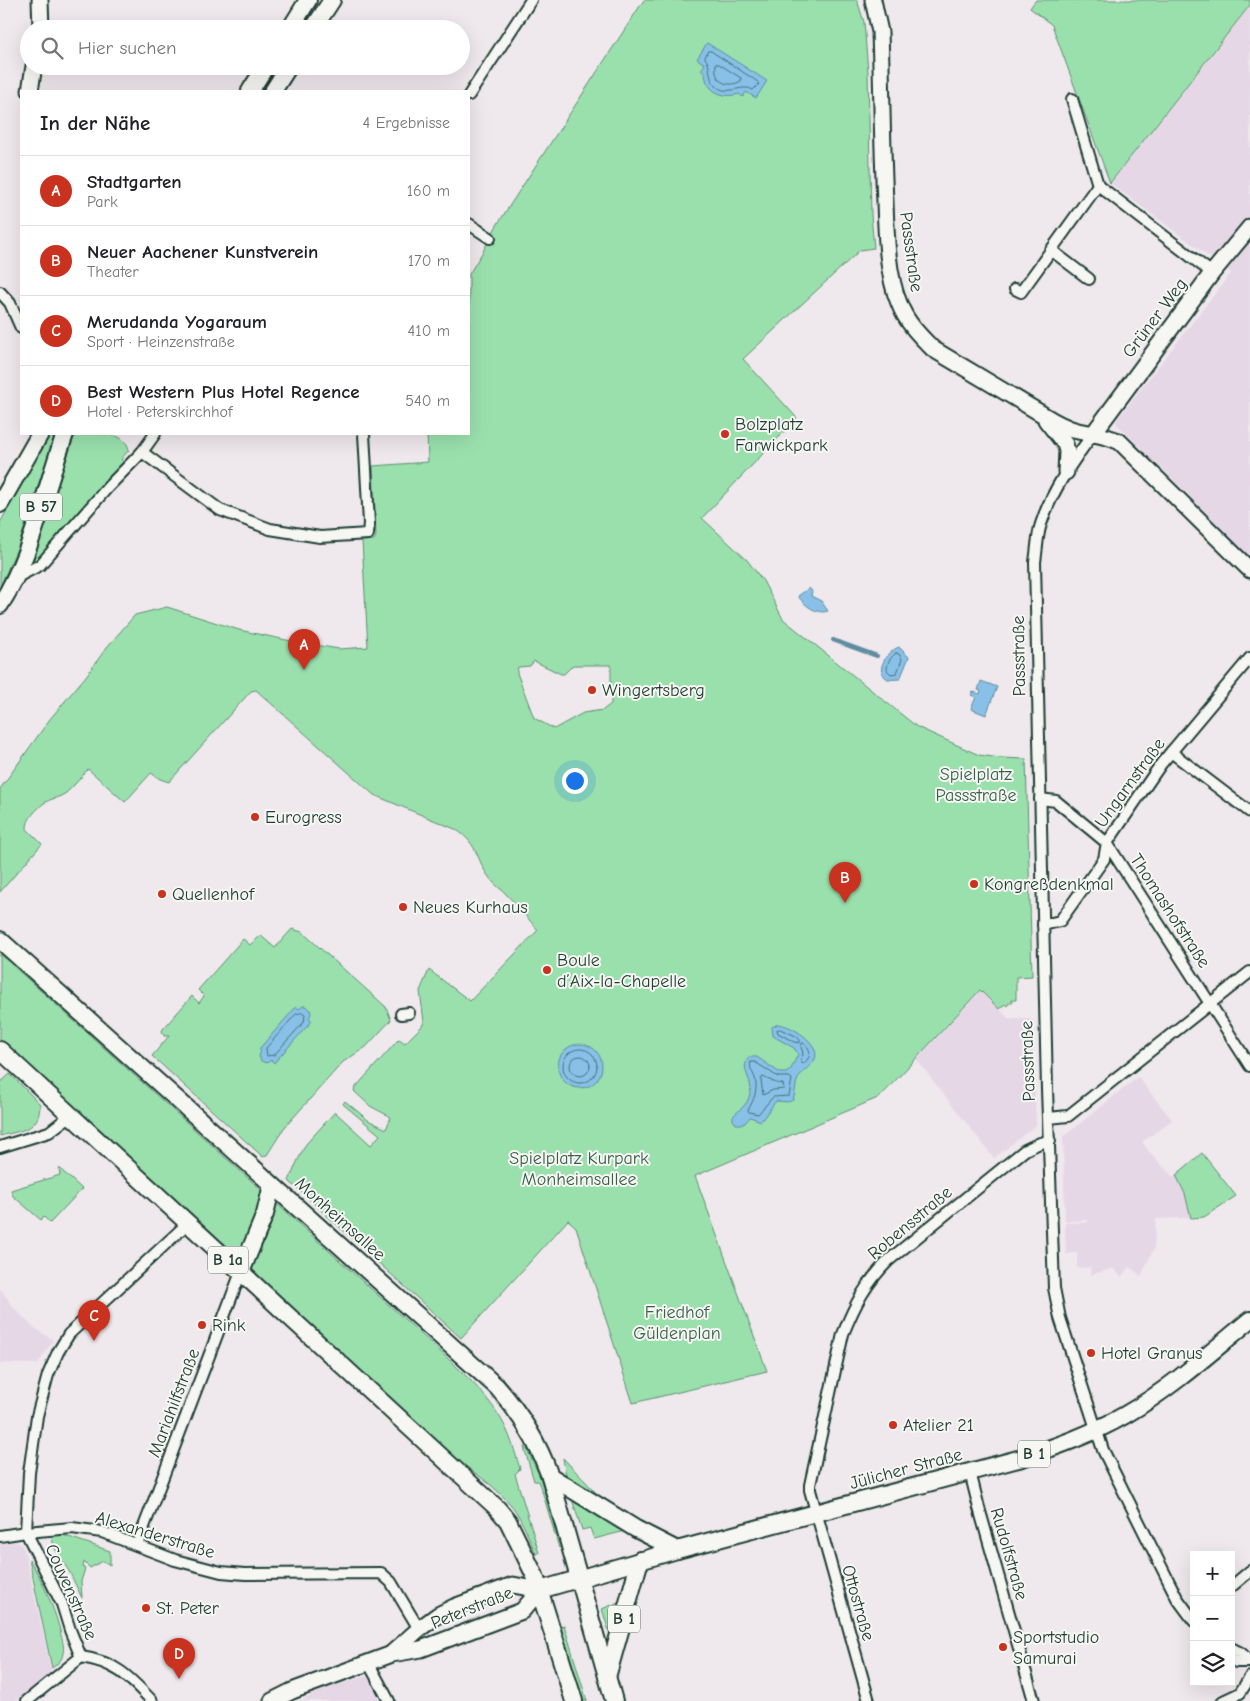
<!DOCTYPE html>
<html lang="de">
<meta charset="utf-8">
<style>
body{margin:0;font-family:"Comic Neue",sans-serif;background:#f6f6f6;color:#202124}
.controls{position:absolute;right:15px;bottom:15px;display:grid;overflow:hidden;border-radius:0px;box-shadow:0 5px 20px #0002}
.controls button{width:45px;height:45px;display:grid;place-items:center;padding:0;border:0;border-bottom:1px solid #e0e0e0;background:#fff;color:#202124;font:25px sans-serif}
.you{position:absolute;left:574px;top:780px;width:18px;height:18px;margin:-12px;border:4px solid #fff;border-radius:50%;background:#1a73e8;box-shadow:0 0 0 8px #1a73e833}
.badge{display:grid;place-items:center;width:32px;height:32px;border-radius:50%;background:#c8321e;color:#fff;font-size:16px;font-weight:700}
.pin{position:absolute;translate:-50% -41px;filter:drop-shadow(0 1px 2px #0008)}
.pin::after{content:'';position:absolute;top:26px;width:18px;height:15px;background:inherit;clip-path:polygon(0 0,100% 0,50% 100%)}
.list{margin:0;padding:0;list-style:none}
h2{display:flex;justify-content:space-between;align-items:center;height:65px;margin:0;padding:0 20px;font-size:21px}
h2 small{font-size:16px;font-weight:400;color:#757577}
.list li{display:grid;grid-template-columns:32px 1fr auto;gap:15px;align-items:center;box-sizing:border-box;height:70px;padding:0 20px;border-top:1px solid #e0e0e0}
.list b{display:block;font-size:19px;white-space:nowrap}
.list p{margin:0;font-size:16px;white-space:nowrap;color:#757577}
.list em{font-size:16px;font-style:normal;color:#757577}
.icon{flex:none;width:28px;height:28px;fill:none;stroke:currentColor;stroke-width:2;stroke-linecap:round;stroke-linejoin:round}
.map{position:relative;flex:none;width:1250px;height:1701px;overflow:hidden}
.search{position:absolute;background:#fff;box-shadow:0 5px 20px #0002;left:20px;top:20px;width:450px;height:55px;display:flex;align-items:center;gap:12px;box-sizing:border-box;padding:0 18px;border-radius:28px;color:#757577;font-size:19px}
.panel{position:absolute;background:#fff;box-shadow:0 5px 20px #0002;left:20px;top:90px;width:450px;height:345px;border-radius:0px}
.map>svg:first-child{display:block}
.built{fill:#e6d7e7}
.green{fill:#9ae0ad;stroke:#5c8e70;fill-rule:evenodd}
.water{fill:#88c0e7;stroke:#5e8c9f}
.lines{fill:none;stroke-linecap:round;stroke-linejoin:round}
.shore{stroke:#49717c;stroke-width:1}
.stream{stroke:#5e8c9f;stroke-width:4}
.street-casing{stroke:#1f3d34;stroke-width:14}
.secondary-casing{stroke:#1f3d34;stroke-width:19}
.primary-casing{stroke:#1f3d34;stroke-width:20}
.street{stroke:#f6f6f2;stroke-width:10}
.secondary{stroke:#f6f6f2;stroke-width:15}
.primary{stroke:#f6f6f2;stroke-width:16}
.poi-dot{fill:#c8321e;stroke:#f6f6f2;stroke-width:2}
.labels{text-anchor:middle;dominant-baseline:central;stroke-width:4;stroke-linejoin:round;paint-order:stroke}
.shield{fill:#f6f6f2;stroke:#60746d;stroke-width:1}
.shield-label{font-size:16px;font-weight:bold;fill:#1f3d34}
.street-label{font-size:18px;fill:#1f3d34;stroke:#f6f6f2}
.poi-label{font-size:18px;fill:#1f3d34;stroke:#f6f6f2;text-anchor:start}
.park-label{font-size:18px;fill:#385e4c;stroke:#f6f6f2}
</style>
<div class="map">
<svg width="1250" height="1701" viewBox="0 0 1250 1701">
<rect width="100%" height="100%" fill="#efe8ed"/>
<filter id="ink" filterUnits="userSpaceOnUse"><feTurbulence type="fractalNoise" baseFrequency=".02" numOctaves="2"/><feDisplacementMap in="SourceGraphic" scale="10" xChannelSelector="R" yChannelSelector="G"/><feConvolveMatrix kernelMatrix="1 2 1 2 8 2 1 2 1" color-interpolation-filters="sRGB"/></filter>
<g filter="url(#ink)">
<g class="built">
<path d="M1250,5V557L1115,422L1231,273L1110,183Z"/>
<path d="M981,990L1009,1019H1032L1036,1125L994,1158L916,1059Z"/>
<path d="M1138,1077L1172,1120L1142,1142L1151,1154L1173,1177L1202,1153L1236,1196L1204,1217L1156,1219L1154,1248L1141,1276L1130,1267L1121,1277L1113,1268L1091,1275L1090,1267L1077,1268V1253L1066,1254L1065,1223H1087V1220L1065,1221L1063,1137Z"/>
<path d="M0,1288L12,1306L32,1326L53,1340L38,1364L0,1363Z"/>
<path d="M15,1542L21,1544L24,1549L52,1672L16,1701H0V1544Z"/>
<path d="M367,1676L380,1701H301L325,1688Z"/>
</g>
<g class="green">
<path d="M644,0H857L864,22L868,72L871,215L874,248L860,250L743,359L797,418L702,518L747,560L763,581L783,619L917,727L979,755L1000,758L1026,759L1032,976L1016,977V1000H1012V1003H1009L1007,1006L1005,1004L999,1009L980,990L880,1097L695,1176L767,1371L633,1403L576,1227L568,1220L461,1338L289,1181L297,1162L306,1144L335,1112L371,1145L380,1135L343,1104L345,1101L368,1120L386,1129L391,1117L370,1106L354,1091L355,1088L399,1039L405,1043L422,1026L424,1022L420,991L429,970L470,1001L538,930C528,919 518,906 507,895C503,890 497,887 493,882C475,862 481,845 455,829L374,795L256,690L251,691L169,782L160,779L151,773L125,802L88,769C81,777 74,786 66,793C60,798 51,798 44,803C37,809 26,819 27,829L42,844L0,892V789L50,719L86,676L107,647L135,615L167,607L239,630L291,641L339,649L368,647L362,541L374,540L376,536L373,466L428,462L427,434H469V274L482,253L497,225ZM534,661L561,674H564L573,665H611V704L603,710L583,713L554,729L534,718L517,673L518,667L530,666Z"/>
<path d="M1036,0H1250V5L1110,183L1052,25L1030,8Z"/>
<path d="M47,434H55L19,544L0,587V523L16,494L15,490Z"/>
<path d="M75,434C90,434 126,429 129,450L121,459L124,462C93,492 68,529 37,560L35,561L34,558Z"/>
<path d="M292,929L302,932L386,1007L391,1020L366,1047L343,1062L284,1128L267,1155L263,1157L152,1056L169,1036H164L162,1031L163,1029L192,996L199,1003L204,996L198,990L243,939L250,945L260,935L275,948Z"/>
<path d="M0,954L442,1353C463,1373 486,1393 501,1419C510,1434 515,1452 520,1469L515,1474L539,1553L536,1554C530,1541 525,1527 518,1515C507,1495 470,1467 449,1457L0,1043Z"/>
<path d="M10,1074L40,1104C40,1131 21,1130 0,1136V1083Z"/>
<path d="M1202,1153L1236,1196L1204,1217L1191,1218L1185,1194L1176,1175Z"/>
<path d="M59,1168L82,1189L50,1223L44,1217L41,1220L13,1196L11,1190L60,1175Z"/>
<path d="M524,1447L527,1449L540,1477L561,1547L559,1548L543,1494L538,1481H534Z"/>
<path d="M563,1458L604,1501L575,1485L566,1476Z"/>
<path d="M570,1493L629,1530L594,1539L590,1528L582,1530Z"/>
<path d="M60,1534L110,1551V1565L103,1561L90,1568L84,1562L83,1567L85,1569L81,1581L82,1598L70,1573L54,1547L52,1538L55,1535Z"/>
<path d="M29,1559C44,1583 52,1603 60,1630C61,1637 65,1646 63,1653C62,1661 58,1663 52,1668Z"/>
<path d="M628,1595L612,1641L602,1609L616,1603Z"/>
<path d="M564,1625L587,1701H582L560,1626Z"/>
</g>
<g class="water">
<path d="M707,43L767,81L756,98L746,92L743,97L739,94C723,99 705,91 705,72L701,70L705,64L697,59Z"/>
<path d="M809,588L812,591L811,596L821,601L828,611C817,615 804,605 798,596Z"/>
<path d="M899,647L909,657L900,679C896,679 892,680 888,679C872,671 889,650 899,647Z"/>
<path d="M981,681L997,687L986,715L971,709L976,697L971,695L973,692L980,694L981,691L978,690Z"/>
<path d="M303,1006C310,1006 313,1012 309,1018L312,1021L274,1063L271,1060L267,1063L261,1061L259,1056L261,1051L259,1049L296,1007L299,1009Z"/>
<path d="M778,1024C791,1025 821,1043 815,1059C812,1065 803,1071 799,1077C795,1083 796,1092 793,1100L788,1102L776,1101L761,1121L750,1117L744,1124H736L733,1120V1116C739,1110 747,1105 749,1097C756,1079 738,1072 749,1057H757L780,1073H786L791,1069L798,1054L794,1048L773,1036L772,1027Z"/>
<circle cx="580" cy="1066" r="22"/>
</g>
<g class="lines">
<g class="shore">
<path d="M708,51H711L758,82L759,84L753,90C741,83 728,97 716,86C707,78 712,65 705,58Z"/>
<path d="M716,64H719L741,78V81C727,89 713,81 716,64Z"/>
<path d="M896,653L899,654L902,659L897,673L891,674L887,670C887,663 890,658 896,653Z"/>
<path d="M302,1013L305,1015L304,1022L274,1055L267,1056L266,1048L296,1014Z"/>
<path d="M780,1029L796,1036L800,1040V1043L794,1042L778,1033L777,1030Z"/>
<path d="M803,1043C813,1049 811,1058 803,1064L800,1061L803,1054L801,1046Z"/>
<circle cx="580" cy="1066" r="17"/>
<circle cx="580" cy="1066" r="10"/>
<path d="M751,1062H755L778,1077H789L792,1079L789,1096L773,1097L758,1114L749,1112L748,1110C754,1100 758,1090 755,1078C753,1072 749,1069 751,1062Z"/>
<path d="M763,1077L776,1083L783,1084L784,1089L773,1090L763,1095L761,1080Z"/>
</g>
<path class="stream" d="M833,640L877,656"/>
<defs>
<g id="street">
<path d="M469,95L531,0"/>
<path d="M1072,99L1098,185"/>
<path d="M469,224L490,238"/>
<path d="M1051,250L1089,279"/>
<path d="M1015,289L1021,292L1098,185L1212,273"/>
<path d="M0,292L10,303L21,328"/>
<path d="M1093,434C1072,462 1052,490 1041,524C1037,536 1037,550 1035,562L1047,1089L1054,1288L1060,1318L1103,1450L1177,1598L1194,1621"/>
<path d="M142,452L220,510L270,529L320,537L368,534L369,523L364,434"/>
<path d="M15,578L40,565L108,487L142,452L155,434"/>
<path d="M1171,752L1250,812"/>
<path d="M1040,799L1056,801L1107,843L1250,1066"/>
<path d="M1043,925L1060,921L1104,859L1107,843L1161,764L1250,658"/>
<path d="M401,1014L409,1013"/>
<path d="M1049,1118L1068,1116L1250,972"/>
<path d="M0,1147L49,1132L71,1115"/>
<path d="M970,1472L979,1508L1034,1701"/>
<path d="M0,1536L26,1532L72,1528L102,1532L175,1560L221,1572L245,1574L381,1573L391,1582L419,1629"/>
<path d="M137,1545L241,1272"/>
<path d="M1231,1587L1250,1571"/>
<path d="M1231,1648L1241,1653L1250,1662"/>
<path d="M81,1657L70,1630L62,1604L26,1532L29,1473L37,1416L48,1375L58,1352L69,1334L188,1223"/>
<path d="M81,1657C116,1662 129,1677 152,1701"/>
<path d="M1231,1659L1236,1662H1250"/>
<path d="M368,1662L389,1701"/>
<path d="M27,1701L81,1657"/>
<path d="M869,1701L810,1490V1485L843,1334C855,1304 866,1283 889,1260L1025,1150L1040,1143L1050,1141"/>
<path d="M1223,1701L1240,1693L1250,1677"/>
</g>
<g id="secondary">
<path d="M40,0L41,29"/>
<path d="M873,0L880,32C882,88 882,145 885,201C886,232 887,275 899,303C906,322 919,335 933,349L1042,414C1053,421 1065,428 1078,431C1092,434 1107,435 1120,442L1250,570"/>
<path d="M30,91L34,66"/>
<path d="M1046,420L1065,444L1067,451L1066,472"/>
<path d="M1093,434L1212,273L1250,227"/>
<path d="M392,1653L419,1629L438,1615L454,1607L513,1585L540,1590"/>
<path d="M272,1701L292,1691L392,1654L421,1649L522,1611L540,1590"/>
</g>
<g id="primary">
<path d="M290,29L308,0"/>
<path d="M313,29L332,0"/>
<path d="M250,91L266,66"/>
<path d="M273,91L289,66"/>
<path d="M0,504L40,434"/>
<path d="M0,605C32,556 45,489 65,434"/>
<path d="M0,940L497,1387C521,1414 538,1442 550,1476L614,1701"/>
<path d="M0,1050L497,1508L508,1521L535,1576L574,1701"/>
<path d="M241,1272L265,1214L272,1185"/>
<path d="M550,1476L636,1529L677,1550"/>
<path d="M540,1590L677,1550L1022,1458C1058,1446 1092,1434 1125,1415C1170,1389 1210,1353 1250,1320"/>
<path d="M607,1677L640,1560"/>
</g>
</defs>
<use href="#street" class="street-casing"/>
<use href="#secondary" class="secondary-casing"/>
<use href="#primary" class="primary-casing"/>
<use href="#street" class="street"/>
<use href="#secondary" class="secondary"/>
<use href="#primary" class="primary"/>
</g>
</g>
<g class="poi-dot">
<circle cx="725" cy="434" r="5"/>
<circle cx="592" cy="690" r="5"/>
<circle cx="255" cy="817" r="5"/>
<circle cx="974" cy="884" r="5"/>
<circle cx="162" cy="894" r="5"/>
<circle cx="403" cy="907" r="5"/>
<circle cx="547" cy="970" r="5"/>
<circle cx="202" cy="1325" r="5"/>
<circle cx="1091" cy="1353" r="5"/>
<circle cx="893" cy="1425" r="5"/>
<circle cx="146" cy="1608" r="5"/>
<circle cx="1003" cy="1647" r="5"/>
</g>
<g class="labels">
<g class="shield">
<rect x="20" y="493.5" width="42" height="27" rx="4"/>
<rect x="208" y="1246.5" width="40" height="27" rx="4"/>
<rect x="1018" y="1440.5" width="32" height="27" rx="4"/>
<rect x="608" y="1605.5" width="32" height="27" rx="4"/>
</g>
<g class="shield-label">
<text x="41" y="507">B 57</text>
<text x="228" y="1260">B 1a</text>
<text x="1034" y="1454">B 1</text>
<text x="624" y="1619">B 1</text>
</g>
<g class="street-label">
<text transform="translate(911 252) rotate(82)">Passstraße</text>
<text transform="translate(1155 318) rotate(-53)">Grüner Weg</text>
<text transform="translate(1019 656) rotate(-91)">Passstraße</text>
<text transform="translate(1130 783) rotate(-54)">Ungarnstraße</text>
<text transform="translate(1170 911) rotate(57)">Thomashofstraße</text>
<text transform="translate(1028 1061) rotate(-92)">Passstraße</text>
<text transform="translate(340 1219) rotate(42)">Monheimsallee</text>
<text transform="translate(910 1223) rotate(-40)">Robensstraße</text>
<text transform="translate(174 1403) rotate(-69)">Mariahilfstraße</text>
<text transform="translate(906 1469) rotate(-15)">Jülicher Straße</text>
<text transform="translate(155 1535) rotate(17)">Alexanderstraße</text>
<text transform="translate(1009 1554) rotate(74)">Rudolfstraße</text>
<text transform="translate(71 1592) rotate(66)">Couvenstraße</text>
<text transform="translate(858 1603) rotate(74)">Ottostraße</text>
<text transform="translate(472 1608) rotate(-22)">Peterstraße</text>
</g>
<g class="poi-label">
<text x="735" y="424">Bolzplatz<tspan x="735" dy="21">Farwickpark</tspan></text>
<text x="602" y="690">Wingertsberg</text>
<text x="265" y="817">Eurogress</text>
<text x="984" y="884">Kongreßdenkmal</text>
<text x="172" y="894">Quellenhof</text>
<text x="413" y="907">Neues Kurhaus</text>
<text x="557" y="960">Boule<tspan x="557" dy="21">d’Aix-la-Chapelle</tspan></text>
<text x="212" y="1325">Rink</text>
<text x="1101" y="1353">Hotel Granus</text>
<text x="903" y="1425">Atelier 21</text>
<text x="156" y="1608">St. Peter</text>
<text x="1013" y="1637">Sportstudio<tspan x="1013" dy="21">Samurai</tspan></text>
</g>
<g class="park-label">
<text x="976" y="774">Spielplatz<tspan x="976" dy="21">Passstraße</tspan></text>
<text x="579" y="1158">Spielplatz Kurpark<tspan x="579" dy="21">Monheimsallee</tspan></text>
<text x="677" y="1312">Friedhof<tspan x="677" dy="21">Güldenplan</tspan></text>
</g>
</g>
</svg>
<div class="controls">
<button>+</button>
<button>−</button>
<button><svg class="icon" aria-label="layers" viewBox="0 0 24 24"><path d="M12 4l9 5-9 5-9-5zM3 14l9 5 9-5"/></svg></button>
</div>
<div class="you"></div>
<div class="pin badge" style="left:304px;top:670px">A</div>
<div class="pin badge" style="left:845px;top:903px">B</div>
<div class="pin badge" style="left:94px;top:1341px">C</div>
<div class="pin badge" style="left:179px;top:1679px">D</div>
<div class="search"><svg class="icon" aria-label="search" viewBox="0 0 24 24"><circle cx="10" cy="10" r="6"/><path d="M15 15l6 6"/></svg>Hier suchen</div>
<section class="panel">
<h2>In der Nähe<small>4 Ergebnisse</small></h2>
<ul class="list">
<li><span class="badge">A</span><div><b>Stadtgarten</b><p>Park</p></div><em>160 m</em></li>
<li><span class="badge">B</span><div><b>Neuer Aachener Kunstverein</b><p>Theater</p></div><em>170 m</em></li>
<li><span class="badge">C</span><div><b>Merudanda Yogaraum</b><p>Sport · Heinzenstraße</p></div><em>410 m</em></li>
<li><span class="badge">D</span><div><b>Best Western Plus Hotel Regence</b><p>Hotel · Peterskirchhof</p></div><em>540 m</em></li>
</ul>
</section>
</div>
